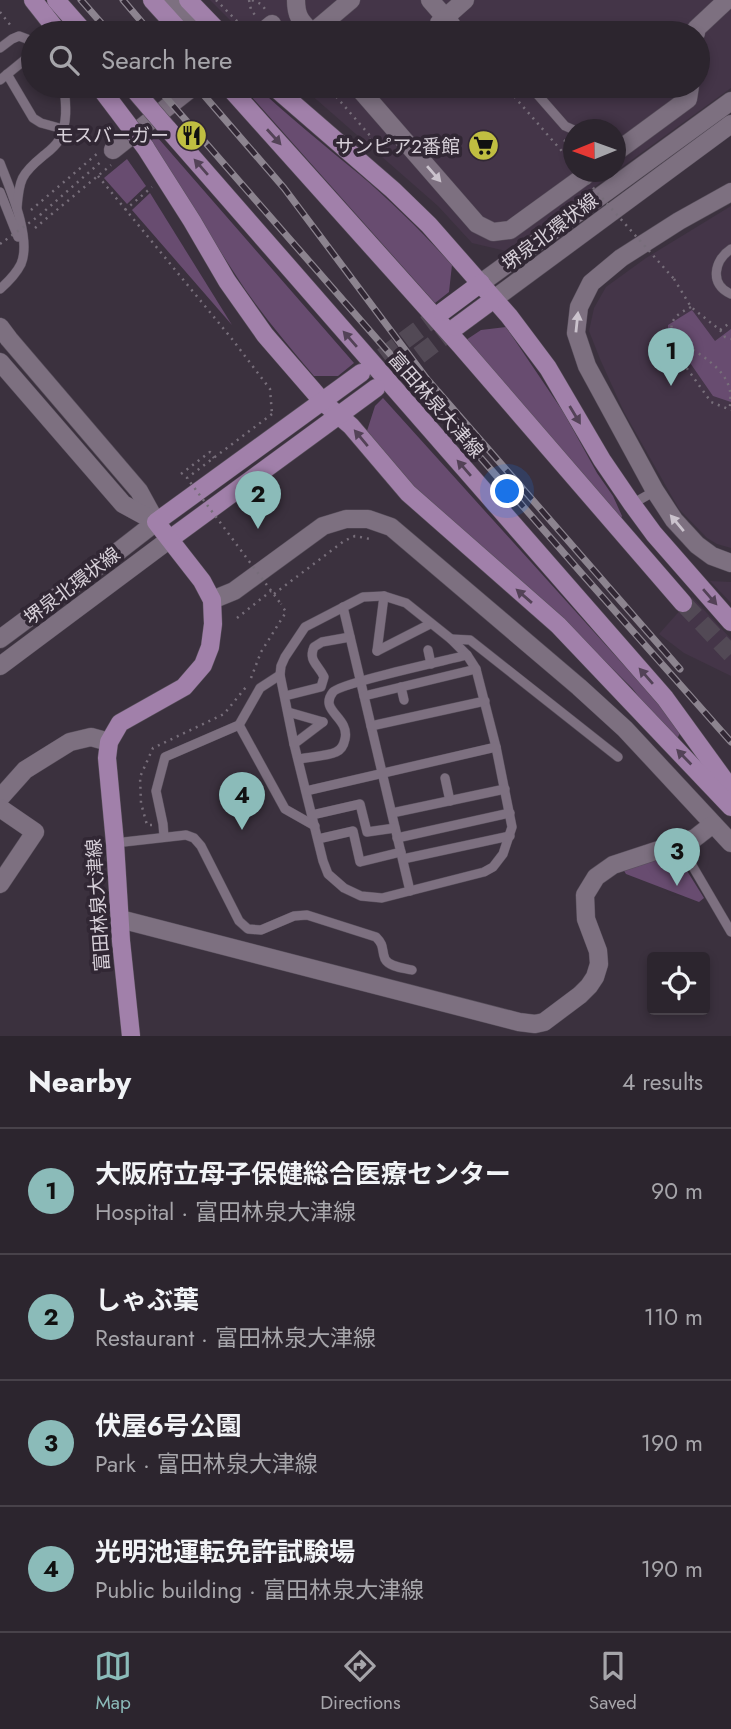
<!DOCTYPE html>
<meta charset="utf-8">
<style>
body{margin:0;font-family:Jost,"Noto Sans JP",sans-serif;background:#342d36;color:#f1f3f6}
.controls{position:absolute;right:21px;bottom:21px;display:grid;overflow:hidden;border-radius:7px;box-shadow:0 4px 10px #0003}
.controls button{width:63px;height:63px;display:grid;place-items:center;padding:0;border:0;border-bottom:2px solid #48424a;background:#2c252e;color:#f1f3f6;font:35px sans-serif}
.compass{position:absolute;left:563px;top:119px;width:63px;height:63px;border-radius:50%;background:#2c252e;box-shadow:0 4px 10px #0003;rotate:269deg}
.you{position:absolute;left:508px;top:492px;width:24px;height:24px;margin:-18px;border:5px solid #fff;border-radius:50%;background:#1a73e8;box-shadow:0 0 0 10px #1a73e833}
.badge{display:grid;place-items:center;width:46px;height:46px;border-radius:50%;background:#8bbbb9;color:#111;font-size:23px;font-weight:700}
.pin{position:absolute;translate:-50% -58px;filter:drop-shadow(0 2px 4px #0008)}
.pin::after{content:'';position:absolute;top:37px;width:24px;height:21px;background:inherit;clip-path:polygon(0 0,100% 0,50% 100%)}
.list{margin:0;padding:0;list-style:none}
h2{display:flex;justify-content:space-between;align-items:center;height:91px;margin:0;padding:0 28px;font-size:30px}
h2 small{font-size:23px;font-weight:400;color:#a6a5aa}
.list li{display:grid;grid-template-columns:46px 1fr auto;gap:21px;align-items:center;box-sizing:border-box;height:126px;padding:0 28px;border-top:2px solid #48424a}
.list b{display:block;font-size:26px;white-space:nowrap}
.list p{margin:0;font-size:23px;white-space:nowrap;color:#a6a5aa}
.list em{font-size:23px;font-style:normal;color:#a6a5aa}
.icon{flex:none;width:38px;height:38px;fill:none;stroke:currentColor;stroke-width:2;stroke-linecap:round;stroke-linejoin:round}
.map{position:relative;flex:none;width:731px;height:1036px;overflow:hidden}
.search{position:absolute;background:#2c252e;box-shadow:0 4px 10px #0003;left:21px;right:21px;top:21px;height:77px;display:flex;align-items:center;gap:18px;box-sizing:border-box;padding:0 24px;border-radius:38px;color:#a6a5aa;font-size:26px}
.sheet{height:595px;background:#2c252e}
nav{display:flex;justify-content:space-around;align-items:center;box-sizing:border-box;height:98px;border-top:2px solid #48424a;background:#2c252e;font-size:19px;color:#a6a5aa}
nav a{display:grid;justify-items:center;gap:4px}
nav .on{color:#8bbbb9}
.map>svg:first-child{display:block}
.built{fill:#443548;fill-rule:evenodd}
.green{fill:#684c70}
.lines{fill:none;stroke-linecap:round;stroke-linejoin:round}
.primary-tunnel{stroke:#524955;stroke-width:18;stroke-dasharray:18 9;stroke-linecap:butt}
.lane-casing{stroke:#584f5b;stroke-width:10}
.street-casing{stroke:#584f5b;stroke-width:19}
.secondary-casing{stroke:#584f5b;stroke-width:19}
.primary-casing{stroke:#584f5b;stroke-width:19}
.path{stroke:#776e7a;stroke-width:2.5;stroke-dasharray:2 5;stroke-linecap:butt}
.lane{stroke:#7d7080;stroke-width:9}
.street{stroke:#7d7080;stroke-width:18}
.secondary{stroke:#7d7080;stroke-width:18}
.primary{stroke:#a180aa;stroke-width:18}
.rail-casing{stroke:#8c848f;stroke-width:7}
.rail{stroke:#312734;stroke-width:4.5;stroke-dasharray:13;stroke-linecap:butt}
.primary-bridge-casing{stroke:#584f5b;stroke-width:19;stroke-linecap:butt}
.path-bridge{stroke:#776e7a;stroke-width:2.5;stroke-dasharray:2 5;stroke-linecap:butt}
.primary-bridge{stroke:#a180aa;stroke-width:18}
.oneway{fill:#534257}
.oneway2{fill:#cac2cc}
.labels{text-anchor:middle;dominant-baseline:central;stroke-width:7;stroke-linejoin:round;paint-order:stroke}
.poi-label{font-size:19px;fill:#d7d0d9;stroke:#312734;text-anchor:end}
.street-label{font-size:19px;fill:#d7d0d9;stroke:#312734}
</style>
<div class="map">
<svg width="731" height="1036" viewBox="0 0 731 1036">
<rect width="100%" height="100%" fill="#3b313e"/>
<g class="built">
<path d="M210,0H728L731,4V88L506,251L472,243L438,206L301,86H698V33H243ZM574,130H616V172H574Z"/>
<path d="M731,206V548L717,544L707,538L679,509L624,412L600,359L589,331L594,308L606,287L646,258Z"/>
<path d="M710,581L731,582V603Z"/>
<path d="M692,597L731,639V676L684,653L659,634Z"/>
</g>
<g class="green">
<path d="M242,86H256C289,117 324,145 359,174C392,202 423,233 452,265L449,292L435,303Z"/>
<path d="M153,138H158L354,363L338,376H314C286,343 258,310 235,274C206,230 181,185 151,143Z"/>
<path d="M127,159L146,186L127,204L104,178Z"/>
<path d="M150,193L232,325L132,210Z"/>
<path d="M692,310L715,341L731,329V402L713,396L677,344L668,336V325Z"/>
<path d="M506,327L564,413L597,473L613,496L622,516L620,521L466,340L481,330Z"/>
<path d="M383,398L640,683L681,731L675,743L632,688L554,611L406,483L366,434L375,406Z"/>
<path d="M672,853L679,858L704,898L699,902L626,874L623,869Z"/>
</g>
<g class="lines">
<g class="primary-tunnel">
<path d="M361,373L442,312"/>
<path d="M376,388L456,327"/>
<path d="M683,603L731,654"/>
</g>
<defs>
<g id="lane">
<path d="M0,48L12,39L19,36L27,39L33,47"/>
<path d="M7,74L33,118L41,123L63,129"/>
<path d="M0,80L27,58L33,56"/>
<path d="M530,86L565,126L574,130"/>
<path d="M0,163C10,189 32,238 21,264C16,274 8,282 0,289"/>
<path d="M0,192L18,237"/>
<path d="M17,208C19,180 21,174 43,156C48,152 55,147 59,140C68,124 66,104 64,86"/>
<path d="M731,249C714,260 709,285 731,294"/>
<path d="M632,504L655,491"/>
<path d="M384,596L406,603L451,639L467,655L476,669L496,747L512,827L503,854L493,867L484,872L382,898L361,896L344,888L328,874L323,861L294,744L280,675L281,666L285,657L305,627L363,597Z"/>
<path d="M343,607L410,891"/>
<path d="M451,639L470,640L618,757"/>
<path d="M428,650L431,664"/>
<path d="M377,651L430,624"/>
<path d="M377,651L384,596"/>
<path d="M401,687L404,700"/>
<path d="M285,696L321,687L324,677C318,664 308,661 314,647L322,642L350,637"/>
<path d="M364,696L476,669"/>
<path d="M288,712L323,722"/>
<path d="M239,725L285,809L315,826"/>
<path d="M371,726L485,701"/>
<path d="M294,744L323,722"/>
<path d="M299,759C309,757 328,756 336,752C341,750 344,744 345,739C350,717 318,711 333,692C340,683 448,660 467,655"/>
<path d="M445,778L450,801"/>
<path d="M306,791L496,747"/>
<path d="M392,813L505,789"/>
<path d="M312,815L360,804L367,832L395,828"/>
<path d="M164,837L163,824L156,791L165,757L239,725L260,688L280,675"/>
<path d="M397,838L510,813"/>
<path d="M318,839L353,831L360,862L401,852"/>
<path d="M115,843L186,835L194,838L201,846L239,921L248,929L261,930L294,916L307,915L376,937C385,946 381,949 385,959C389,967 404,968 412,970"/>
<path d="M679,843L731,932"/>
<path d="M403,859L510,836"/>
</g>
<g id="street">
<path d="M169,0L189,21"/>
<path d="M430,0L451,24"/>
<path d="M439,23L465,0"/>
<path d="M261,33L272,24"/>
<path d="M312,33L351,0"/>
<path d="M113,150L194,86"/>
<path d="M731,192L679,221L621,258L591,283L579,307L576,333L587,366L655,491L674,520L697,545L712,556L731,563"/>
<path d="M212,600L234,591L323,526L346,519H368L391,527L579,687L625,729L731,843"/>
<path d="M0,798L25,770L70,742L91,737L109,742"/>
<path d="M0,808L35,832L0,884"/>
<path d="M120,919L519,1022L535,1024L544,1022L580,995L589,986L595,977L599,964L598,951L586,919L585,895L596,877L613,865L695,838L713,824"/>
</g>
<g id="secondary">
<path d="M296,0C296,17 301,21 312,33"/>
<path d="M696,33V29L727,0"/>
<path d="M357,86L477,224L493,232L510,230L590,172"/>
<path d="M616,152L688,99L690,86"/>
<path d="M481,283L731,101"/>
<path d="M494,299L731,124"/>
<path d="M0,327L9,339L139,491L156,522"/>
<path d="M0,362L123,504L156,522"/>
<path d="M0,639L120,550L156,522"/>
<path d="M0,666L170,539"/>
</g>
<g id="primary">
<path d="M33,0L59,33"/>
<path d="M56,0L85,33"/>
<path d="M152,0L182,33"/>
<path d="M188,0L220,33"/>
<path d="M228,86L460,345L683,603"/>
<path d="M273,86L393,190L429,225L509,316L548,368L602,460L632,504L654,534L731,622"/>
<path d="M167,128L665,698L731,789"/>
<path d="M145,147L192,221L227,281L265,335L323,402L351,426L408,493L558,625L731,807"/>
<path d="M442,312L481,283"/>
<path d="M456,327L494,299"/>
<path d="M170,539L376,388"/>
<path d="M131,1036L121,941L115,843L107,758L109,742L120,723L184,687L203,665L210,647L213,624L212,600L202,581L156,522L361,373"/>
</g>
</defs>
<use href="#lane" class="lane-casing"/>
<use href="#street" class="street-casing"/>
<use href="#secondary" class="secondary-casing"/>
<use href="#primary" class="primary-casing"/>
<g class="path">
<path d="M216,0L246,30"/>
<path d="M249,0L251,10L255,15"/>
<path d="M252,0L261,4L265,9"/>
<path d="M0,12L11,26"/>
<path d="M466,26L473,33"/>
<path d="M327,86L372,138L366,144"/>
<path d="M505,86L574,165"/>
<path d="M564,140L574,150"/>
<path d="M98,176L232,339L270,389L272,414"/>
<path d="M31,210L98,153"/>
<path d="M125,210L152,187"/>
<path d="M40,215L103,160"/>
<path d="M35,228L111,165"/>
<path d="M674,279L691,307L720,330L725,337L731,339"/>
<path d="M691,307C678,314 669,318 672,335C691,351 725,364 730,391C731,396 730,403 730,408"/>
<path d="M720,330L731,322"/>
<path d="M680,342L681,360L711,402L731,410"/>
<path d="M181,474L210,452L214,458"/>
<path d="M274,594L344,541L355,536L370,539"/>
<path d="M237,618L271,591"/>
<path d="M251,678L261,652L286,612L281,604"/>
<path d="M152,825H147L141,803L140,777L153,748L224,714L246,687"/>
</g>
<use href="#lane" class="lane"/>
<use href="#street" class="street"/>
<use href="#secondary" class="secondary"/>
<use href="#primary" class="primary"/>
<defs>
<g id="rail">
<path d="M81,0L110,33"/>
<path d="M123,0L151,33"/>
<path d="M156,86L583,575L731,742"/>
<path d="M196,86L284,188L427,379L680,669"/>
</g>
</defs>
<use href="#rail" class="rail-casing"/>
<use href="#rail" class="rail"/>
<defs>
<g id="primary-bridge">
<path d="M99,86L145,147"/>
<path d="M131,86L167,128"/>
</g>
</defs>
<use href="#primary-bridge" class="primary-bridge-casing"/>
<g class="path-bridge">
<path d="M579,172L674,279"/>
<path d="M0,244L40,215"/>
<path d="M272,414L187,478L281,604"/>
</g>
<use href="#primary-bridge" class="primary-bridge"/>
</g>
<defs><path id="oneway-solid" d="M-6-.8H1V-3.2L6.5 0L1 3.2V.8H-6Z" transform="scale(1.75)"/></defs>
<g class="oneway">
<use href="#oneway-solid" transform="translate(274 137) rotate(48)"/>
<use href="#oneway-solid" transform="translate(201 167) rotate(-131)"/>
<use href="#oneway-solid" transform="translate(350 339) rotate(-131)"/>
<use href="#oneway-solid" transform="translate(575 415) rotate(59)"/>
<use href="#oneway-solid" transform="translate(361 438) rotate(-130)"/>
<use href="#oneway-solid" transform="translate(464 468) rotate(-131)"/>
<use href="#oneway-solid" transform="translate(524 596) rotate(-139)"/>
<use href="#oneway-solid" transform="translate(710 597) rotate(49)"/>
<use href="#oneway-solid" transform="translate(646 676) rotate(-131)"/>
<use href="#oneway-solid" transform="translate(684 757) rotate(-134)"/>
</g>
<g class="oneway2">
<use href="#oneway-solid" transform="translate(434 174) rotate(49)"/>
<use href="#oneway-solid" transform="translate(577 322) rotate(-84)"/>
<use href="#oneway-solid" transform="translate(677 523) rotate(-130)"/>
</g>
<defs>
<symbol id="restaurant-disc" viewBox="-11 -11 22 22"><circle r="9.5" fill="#c0be41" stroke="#312734"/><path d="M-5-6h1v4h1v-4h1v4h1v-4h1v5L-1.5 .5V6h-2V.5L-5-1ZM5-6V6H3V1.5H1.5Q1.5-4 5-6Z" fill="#111"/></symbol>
<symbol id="supermarket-disc" viewBox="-11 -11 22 22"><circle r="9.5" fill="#c0be41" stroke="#312734"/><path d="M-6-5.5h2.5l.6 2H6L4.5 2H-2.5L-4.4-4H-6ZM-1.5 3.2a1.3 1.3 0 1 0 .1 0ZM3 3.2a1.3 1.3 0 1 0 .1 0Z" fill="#111"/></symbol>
</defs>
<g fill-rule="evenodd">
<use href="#restaurant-disc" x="174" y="118" width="35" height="35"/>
<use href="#supermarket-disc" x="466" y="128" width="35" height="35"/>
</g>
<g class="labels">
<g class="poi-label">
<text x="169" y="135">モスバーガー</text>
<text x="460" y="146">サンピア2番館</text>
</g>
<g class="street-label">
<text transform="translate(550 232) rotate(-37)">堺泉北環状線</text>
<text transform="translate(436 405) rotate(49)">富田林泉大津線</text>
<text transform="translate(72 586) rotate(-37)">堺泉北環状線</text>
<text transform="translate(98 905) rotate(-94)">富田林泉大津線</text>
</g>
</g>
</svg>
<div class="controls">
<button><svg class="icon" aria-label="locate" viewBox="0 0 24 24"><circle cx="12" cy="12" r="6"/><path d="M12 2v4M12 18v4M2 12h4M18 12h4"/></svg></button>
</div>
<svg class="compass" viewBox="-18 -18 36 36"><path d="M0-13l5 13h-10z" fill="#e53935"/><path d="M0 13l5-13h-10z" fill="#a6a5aa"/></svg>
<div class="you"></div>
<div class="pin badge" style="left:671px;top:386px">1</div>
<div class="pin badge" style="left:258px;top:529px">2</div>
<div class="pin badge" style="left:677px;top:886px">3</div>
<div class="pin badge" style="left:242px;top:830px">4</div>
<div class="search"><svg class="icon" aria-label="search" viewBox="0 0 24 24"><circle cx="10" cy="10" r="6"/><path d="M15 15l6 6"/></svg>Search here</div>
</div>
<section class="sheet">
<h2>Nearby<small>4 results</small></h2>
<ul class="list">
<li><span class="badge">1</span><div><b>大阪府立母子保健総合医療センター</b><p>Hospital · 富田林泉大津線</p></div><em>90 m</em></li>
<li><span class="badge">2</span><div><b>しゃぶ葉</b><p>Restaurant · 富田林泉大津線</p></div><em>110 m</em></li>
<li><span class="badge">3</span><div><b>伏屋６号公園</b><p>Park · 富田林泉大津線</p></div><em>190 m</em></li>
<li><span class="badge">4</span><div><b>光明池運転免許試験場</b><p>Public building · 富田林泉大津線</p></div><em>190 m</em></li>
</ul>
</section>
<nav>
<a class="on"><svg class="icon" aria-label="map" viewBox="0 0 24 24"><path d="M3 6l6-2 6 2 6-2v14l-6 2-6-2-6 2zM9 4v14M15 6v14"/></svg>Map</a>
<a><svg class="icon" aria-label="directions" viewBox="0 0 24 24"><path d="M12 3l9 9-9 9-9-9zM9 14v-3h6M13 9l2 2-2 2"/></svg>Directions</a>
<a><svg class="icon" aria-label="saved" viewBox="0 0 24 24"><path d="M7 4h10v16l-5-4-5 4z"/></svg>Saved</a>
</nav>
